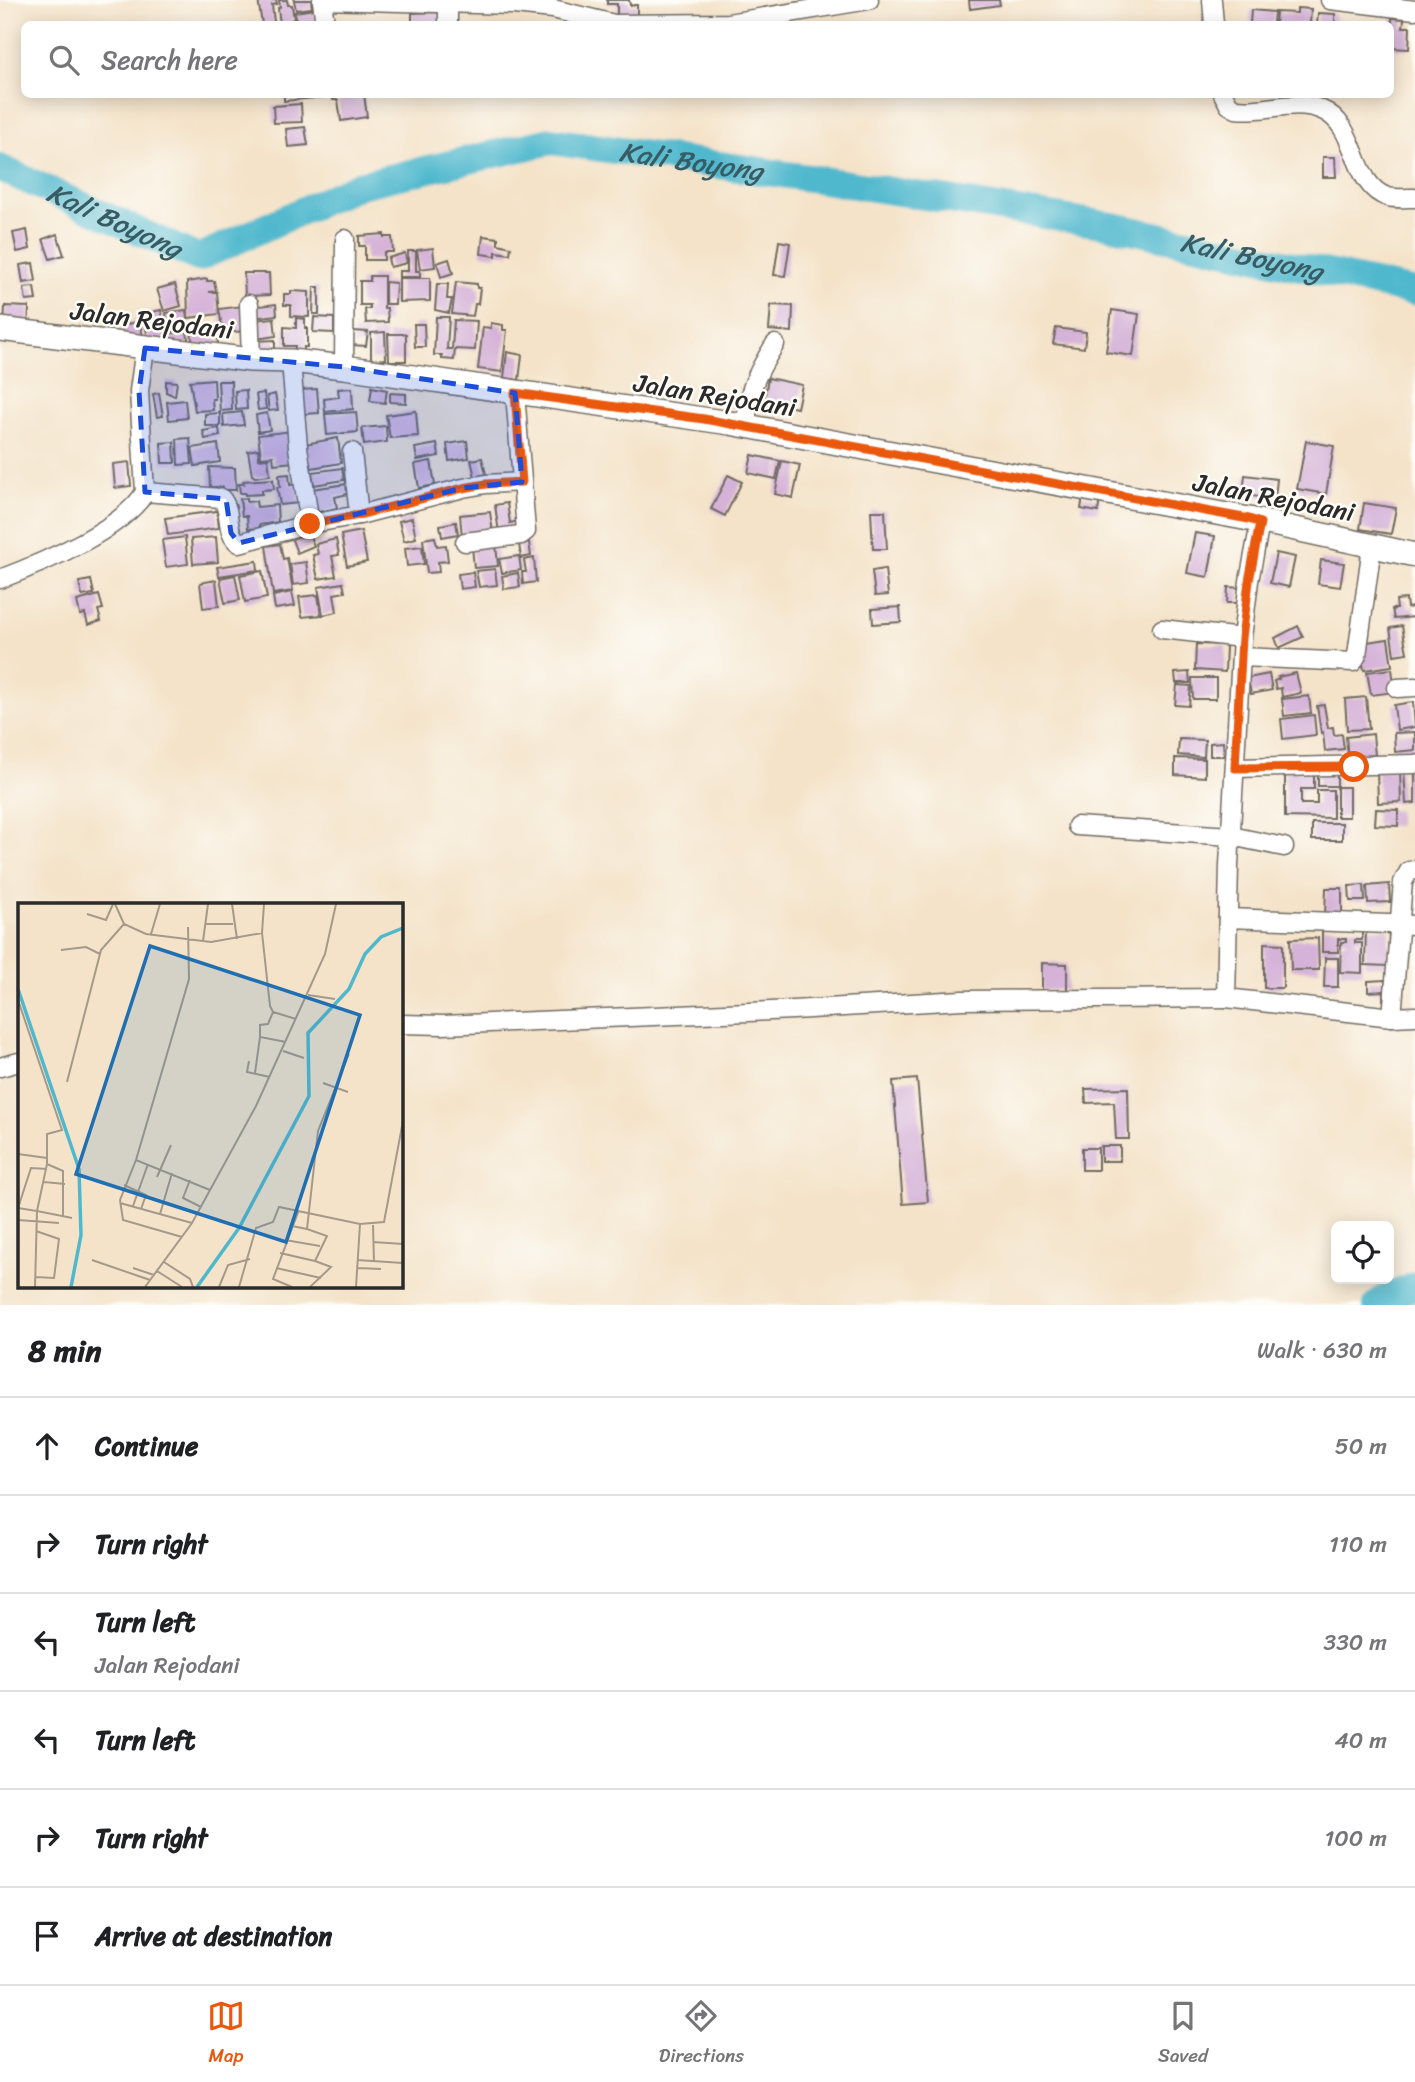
<!DOCTYPE html>
<meta charset="utf-8">
<style>
body{margin:0;font-family:Sriracha,sans-serif;background:#f6f6f6;color:#202124}
.controls{position:absolute;right:21px;bottom:21px;display:grid;overflow:hidden;border-radius:10px;box-shadow:0 4px 18px #0003}
.controls button{width:63px;height:63px;display:grid;place-items:center;padding:0;border:0;border-bottom:2px solid #e0e0e0;background:#fff;color:#202124;font:35px sans-serif}
.stop{position:absolute;width:21px;height:21px;margin:-16px;border:5px solid #ea580c;border-radius:50%;background:#fff}
.stop.end{background:#ea580c;border-color:#fff;box-shadow:0 2px 7px #0008}
.list{margin:0;padding:0;list-style:none}
h2{display:flex;justify-content:space-between;align-items:center;height:91px;margin:0;padding:0 28px;font-size:30px}
h2 small{font-size:23px;font-weight:400;color:#757577}
.list li{display:grid;grid-template-columns:46px 1fr auto;gap:21px;align-items:center;box-sizing:border-box;height:98px;padding:0 28px;border-top:2px solid #e0e0e0}
.list b{display:block;font-size:26px;white-space:nowrap}
.list p{margin:0;font-size:23px;white-space:nowrap;color:#757577}
.list em{font-size:23px;font-style:normal;color:#757577}
.icon{flex:none;width:38px;height:38px;fill:none;stroke:currentColor;stroke-width:2;stroke-linecap:round;stroke-linejoin:round}
.map{position:relative;flex:none;width:1415px;height:1305px;overflow:hidden}
.search{position:absolute;background:#fff;box-shadow:0 4px 18px #0003;left:21px;right:21px;top:21px;height:77px;display:flex;align-items:center;gap:18px;box-sizing:border-box;padding:0 24px;border-radius:10px;color:#757577;font-size:26px}
.sheet{height:679px;background:#fff}
nav{display:flex;justify-content:space-around;align-items:center;box-sizing:border-box;height:98px;border-top:2px solid #e0e0e0;background:#fff;font-size:19px;color:#757577}
nav a{display:grid;justify-items:center;gap:4px}
nav .on{color:#ea580c}
.map>svg:first-child{display:block}
.lines{fill:none;stroke-linecap:round;stroke-linejoin:round}
.river{stroke:#50b8cd;stroke-width:28}
.building{fill:#d5b2d8}
.minor-casing{stroke:#716b62;stroke-width:21}
.major-casing{stroke:#716b62;stroke-width:26}
.minor{stroke:#fff;stroke-width:18}
.major{stroke:#fff;stroke-width:23}
.route{stroke:#ea580c;stroke-width:9}
.marked{fill:#1d4ed8;fill-opacity:0.2;stroke:#1d4ed8;stroke-width:5;stroke-dasharray:14 9;stroke-linejoin:round}
.labels{text-anchor:middle;dominant-baseline:central;stroke-width:5;stroke-linejoin:round;paint-order:stroke}
.street-label{font-size:26px;fill:#2b2b2b;stroke:#fdfcf7}
.water-label{font-size:28px;font-style:italic;fill:#385c64;stroke:#fdfcf7}
.inset-river{fill:none;stroke:#50b8cd;stroke-width:3.5}
.inset-road{fill:none;stroke:#a4998a;stroke-width:2}
.view{fill:#1f6fb2;fill-opacity:0.15;stroke:#1f6fb2;stroke-width:3.5}
.inset-edge{fill:none;stroke:#2b2b2b;stroke-width:3.5}
</style>
<div class="map">
<svg width="1415" height="1305" viewBox="0 0 1415 1305">
<rect width="100%" height="100%" fill="#fdfcf7"/>
<filter id="ink" filterUnits="userSpaceOnUse"><feTurbulence type="fractalNoise" baseFrequency=".0143" numOctaves="2"/><feDisplacementMap in="SourceGraphic" scale="14" xChannelSelector="R" yChannelSelector="G"/><feConvolveMatrix kernelMatrix="1 2 1 2 8 2 1 2 1" color-interpolation-filters="sRGB"/></filter>
<filter id="wash" filterUnits="userSpaceOnUse"><feTurbulence type="fractalNoise" baseFrequency=".00686" numOctaves="4" result="noise"/><feDisplacementMap in="SourceGraphic" scale="28" xChannelSelector="R" yChannelSelector="G"/><feGaussianBlur stdDeviation="1.57" result="paint"/><feColorMatrix in="noise" values="0 0 0 0 0 0 0 0 0 0 0 0 0 0 0 0 0 1.4 0 .05"/><feComposite in="paint" operator="in"/></filter>
<g filter="url(#wash)">
<rect width="100%" height="100%" fill="#f4e3c9"/>
<g class="lines">
<g class="river">
<path id="s1" d="M0,168L198,258L359,185L551,141L823,180L1113,226L1415,292"/>
<path d="M1377,1305L1384,1299L1415,1286"/>
</g>
</g>
<g id="blocks">
<g class="building">
<path d="M258,0H276L277,4L272,5L274,22L262,24Z"/>
<path d="M279,0H287L288,5H292L294,19L291,20V24H280L278,8L280,7Z"/>
<path d="M294,0H311L312,8L296,10Z"/>
<path d="M607,0H629L630,5H637V16H617V4H607Z"/>
<path d="M969,0H999L1000,5L970,9Z"/>
<path d="M1297,8L1311,9L1310,24H1275L1276,12L1297,13Z"/>
<path d="M314,9L316,24H296L295,12Z"/>
<path d="M1251,10L1274,12L1273,24H1250Z"/>
<path d="M440,12L441,24H412V13Z"/>
<path d="M1318,13L1335,14V24H1317Z"/>
<path d="M1392,18L1404,19L1403,27H1410L1409,49L1390,48Z"/>
<path d="M284,94H326V97L284,101Z"/>
<path d="M332,94H364L367,117L341,121L338,100H333Z"/>
<path d="M301,104L302,122L274,123L273,106Z"/>
<path d="M305,127L308,145L288,147L286,129Z"/>
<path d="M1323,157H1335L1336,177H1323Z"/>
<path d="M27,230L30,249L17,252L13,233Z"/>
<path d="M57,234L64,255L50,259L43,239Z"/>
<path d="M384,234V237H392L393,252H384V260H365V246H359V236Z"/>
<path d="M483,236L498,238V244L511,247L510,254L496,252V256L481,254Z"/>
<path d="M779,241L790,243L785,276L774,275Z"/>
<path d="M433,248L435,267L420,269L417,250Z"/>
<path d="M408,251H416V271H420V277H399V271H408Z"/>
<path d="M405,253L407,263L390,267L388,258Z"/>
<path d="M449,259L453,273L441,277L437,263Z"/>
<path d="M33,263L36,281L23,283L20,265Z"/>
<path d="M244,273H269L270,295L245,296Z"/>
<path d="M370,276H384V308H387L388,322L366,323L365,309H370V305H360V281H370Z"/>
<path d="M399,278H430V301L399,302Z"/>
<path d="M207,279V281H214L216,291L209,292H217L219,314L188,318L187,282Z"/>
<path d="M385,282L396,283L395,304H385Z"/>
<path d="M456,282L477,284V288H480L478,304H475L473,316L452,314Z"/>
<path d="M175,284L181,306L164,311L157,289Z"/>
<path d="M437,284H448L447,299H452L449,313L435,310Z"/>
<path d="M34,287L36,300L26,301L24,288Z"/>
<path d="M314,287H319V314H313Z"/>
<path d="M291,291L309,292V317L291,316V305H284V294H291Z"/>
<path d="M276,304L277,315L252,318L251,307Z"/>
<path d="M771,305L793,306L792,332L769,330Z"/>
<path d="M5,306L29,307L28,329L4,328Z"/>
<path d="M243,306L246,331L223,333L219,309Z"/>
<path d="M161,310L167,339L149,343L143,314Z"/>
<path d="M186,310L188,330L168,332L166,313Z"/>
<path d="M1112,310L1139,314L1133,356L1106,352Z"/>
<path d="M314,317L334,318V333L313,332Z"/>
<path d="M436,317H449L447,349H452L454,320L477,321L475,350L455,349L454,360L442,359V355H434Z"/>
<path d="M274,318L276,336L256,339L254,320Z"/>
<path d="M296,318L305,319V328H307V347H304L303,357H294L295,346H284V327L296,328Z"/>
<path d="M139,321L143,336L125,342L121,326Z"/>
<path d="M491,323L503,325V330H507L502,372L478,369L483,327L491,328Z"/>
<path d="M414,324H424L425,347H415Z"/>
<path d="M216,327L218,344L193,347L191,330Z"/>
<path d="M1056,328L1086,332L1084,348L1053,344Z"/>
<path d="M187,331L189,346L170,349L168,334Z"/>
<path d="M353,331L368,332L366,346L352,345Z"/>
<path d="M385,332L386,359L371,360V333Z"/>
<path d="M388,334H406V361H389Z"/>
<path d="M275,340V353L256,354L255,341Z"/>
<path d="M507,352L522,355L519,380L504,378Z"/>
<path d="M768,378L802,385L797,408L764,401Z"/>
<path d="M214,379L215,399H212L213,410L195,411L190,381Z"/>
<path d="M166,381L177,382L175,396L166,392Z"/>
<path d="M218,381H231L232,410L220,411Z"/>
<path d="M372,387L387,390L385,403L370,401Z"/>
<path d="M352,388L353,409L325,412L324,399L339,397L338,389Z"/>
<path d="M317,389L319,413L303,414L301,390Z"/>
<path d="M246,390L247,409L236,410L235,391Z"/>
<path d="M159,393L163,416L157,417L153,394Z"/>
<path d="M264,393L266,409L258,410L256,394Z"/>
<path d="M390,393L406,394V403L390,402Z"/>
<path d="M275,394L278,410L269,411L267,396Z"/>
<path d="M185,400L187,418L169,420L167,402Z"/>
<path d="M416,411L418,436L390,438L386,415Z"/>
<path d="M242,412L244,425L224,427L223,414Z"/>
<path d="M356,412L358,432L327,435L325,414Z"/>
<path d="M220,413V426H205V414Z"/>
<path d="M267,413L270,430L258,432L256,415Z"/>
<path d="M386,426L387,442L364,445L362,428Z"/>
<path d="M219,428L220,436L205,439L203,431Z"/>
<path d="M292,431L294,462L274,464L273,456L261,457L258,435Z"/>
<path d="M190,438L192,464L178,465L177,439Z"/>
<path d="M338,438L341,463L311,468L305,444Z"/>
<path d="M467,441L469,458L449,461L447,444Z"/>
<path d="M1306,441L1334,446L1326,494L1297,489Z"/>
<path d="M174,442L175,463H162L161,443Z"/>
<path d="M218,444L220,462L195,466L192,448Z"/>
<path d="M437,444L439,456L417,460L415,448Z"/>
<path d="M258,449L259,459L268,458L270,475L255,477L252,475L248,451Z"/>
<path d="M752,455L780,461L776,479L748,473Z"/>
<path d="M482,458L486,474L475,477L471,460Z"/>
<path d="M431,461L435,485L419,488L415,464Z"/>
<path d="M782,461L800,465L793,498L775,494Z"/>
<path d="M129,462L131,486L115,488L113,464Z"/>
<path d="M209,467L235,468L236,490H223V487H210Z"/>
<path d="M342,468L344,480L314,485L312,472Z"/>
<path d="M289,474L290,485L296,484L299,503L280,505L277,487H280L279,475Z"/>
<path d="M728,475L742,482L725,516L711,509Z"/>
<path d="M1245,475L1277,479L1275,499L1243,495Z"/>
<path d="M273,479L274,489L262,490V494L245,495V493H240L239,484H244L243,481Z"/>
<path d="M347,484L348,494L335,497L337,508L315,513L311,489Z"/>
<path d="M1083,496L1100,499L1098,512L1081,509Z"/>
<path d="M247,498V502L256,501L257,507L277,505L278,522L259,525V528L248,529L247,516H242L240,499Z"/>
<path d="M507,503L510,523L519,521L520,528L499,533L495,505Z"/>
<path d="M1364,503L1396,508L1391,534L1360,529Z"/>
<path d="M217,511L219,528L168,535L165,518Z"/>
<path d="M871,511H885L887,549H873Z"/>
<path d="M490,512L493,533L462,537L460,515Z"/>
<path d="M412,518L416,538L404,541L399,521Z"/>
<path d="M456,522L458,534L442,537L440,525Z"/>
<path d="M308,531L314,546L297,553L291,537Z"/>
<path d="M361,531L367,562L347,566L341,535Z"/>
<path d="M1195,533L1215,536L1208,577L1187,573Z"/>
<path d="M185,537L188,564L166,567L162,540Z"/>
<path d="M216,537L218,562L193,564L191,539Z"/>
<path d="M435,537L437,546L446,545L448,561L438,562L439,572L427,573L423,539Z"/>
<path d="M336,539L339,555L332,556L336,576L318,579L313,555L318,554L316,544Z"/>
<path d="M529,542L531,556L521,558L519,544Z"/>
<path d="M280,544L283,559L287,558L293,591L273,594L266,546Z"/>
<path d="M496,544L498,566L474,568L472,546Z"/>
<path d="M422,546L424,564L407,566L405,548Z"/>
<path d="M1276,553L1295,557L1289,587L1270,583Z"/>
<path d="M519,556L521,570L502,573L499,559Z"/>
<path d="M534,558L536,582L523,584L522,572H526L524,560Z"/>
<path d="M1321,560L1344,563L1340,587L1318,584Z"/>
<path d="M257,561L258,570L219,576L217,567Z"/>
<path d="M306,562L309,583L293,585L290,564Z"/>
<path d="M495,569L497,585L479,587L476,571Z"/>
<path d="M885,569L888,595L875,596L872,571Z"/>
<path d="M262,571L267,598L245,602L240,575Z"/>
<path d="M473,572L475,587L460,589L458,574Z"/>
<path d="M518,573L520,587L504,589L502,576Z"/>
<path d="M235,575L240,600L225,603L220,578Z"/>
<path d="M91,580L94,594L82,596L79,582Z"/>
<path d="M216,580L219,606L203,608L200,583Z"/>
<path d="M343,583L345,592L334,594L337,612L323,615L318,587Z"/>
<path d="M1228,587L1240,588L1239,603H1227Z"/>
<path d="M292,592L295,606L275,609L273,596Z"/>
<path d="M99,595L103,609L98,610L101,621L88,625L85,614L80,615L77,601Z"/>
<path d="M318,595L321,615L302,617L299,597Z"/>
<path d="M1406,599L1407,608L1413,607L1414,617L1394,619L1392,609H1397L1396,600Z"/>
<path d="M900,607L901,622L873,624L872,609Z"/>
<path d="M1298,626L1303,637L1279,648L1275,638Z"/>
<path d="M1402,626L1407,653L1394,655L1390,628Z"/>
<path d="M1388,639L1392,666L1364,670L1360,643Z"/>
<path d="M1196,644L1226,645L1225,672L1195,670Z"/>
<path d="M1392,669L1395,692L1371,695L1367,672Z"/>
<path d="M1189,672L1190,683H1176L1175,673Z"/>
<path d="M1296,673L1301,693L1282,697L1281,688L1276,689L1274,681L1279,679L1278,677Z"/>
<path d="M1269,674L1272,690L1251,694L1248,678Z"/>
<path d="M1192,678H1216V699H1193Z"/>
<path d="M1177,685L1191,686L1189,706L1175,705Z"/>
<path d="M1309,696L1311,713L1284,716L1282,699Z"/>
<path d="M1366,697L1369,729L1347,730L1345,699Z"/>
<path d="M1413,702L1415,727L1397,730L1394,705Z"/>
<path d="M1324,705L1328,728L1333,727L1334,735L1342,734L1344,749L1325,751L1323,732L1321,733L1317,706Z"/>
<path d="M1314,715L1316,735L1283,739L1281,719Z"/>
<path d="M1415,732V750L1395,752L1394,733Z"/>
<path d="M1373,734L1375,755L1348,758L1346,737Z"/>
<path d="M1179,739L1205,740L1204,757L1178,755Z"/>
<path d="M1223,742L1224,756H1210V743Z"/>
<path d="M1175,758L1205,759V777L1175,775Z"/>
<path d="M1415,768V803L1406,804L1404,769Z"/>
<path d="M1400,769L1401,802L1378,803L1377,770Z"/>
<path d="M1285,770L1314,771V789H1301V804H1317V790H1333V818L1285,817Z"/>
<rect x="1318" y="770" width="19" height="16"/>
<rect x="1337" y="787" width="12" height="30"/>
<path d="M1376,809L1398,810V826L1375,825Z"/>
<rect x="1312" y="823" width="30" height="17"/>
<path d="M1389,884L1390,902L1368,903L1367,886Z"/>
<path d="M1364,885L1365,901H1350L1349,886Z"/>
<path d="M1326,888H1342V916L1325,915Z"/>
<path d="M1322,927L1362,928V940H1355V943H1362V973L1340,972L1341,942H1346V939H1338V952H1322Z"/>
<path d="M1366,928L1389,929L1388,966L1365,965Z"/>
<path d="M1318,938L1319,970H1291L1290,939Z"/>
<path d="M1264,943L1283,944V988H1264Z"/>
<path d="M1325,958H1338V987H1324Z"/>
<path d="M1042,963L1067,964V990H1042Z"/>
<path d="M1385,980L1386,989L1390,1000H1383V991L1368,992V981Z"/>
<path d="M917,1079L928,1202L903,1204L893,1081Z"/>
<path d="M1128,1088L1129,1139H1116L1114,1102L1086,1103L1085,1089Z"/>
<rect x="1101" y="1146" width="19" height="15"/>
<rect x="1082" y="1148" width="16" height="22"/>
</g>
</g>
</g>
<g filter="url(#ink)">
<use href="#blocks" fill-opacity="0" stroke="#716b62" stroke-width="2"/>
<g class="lines">
<defs>
<g id="minor">
<path d="M322,0L514,5L553,9L614,24L728,23L869,0"/>
<path d="M448,0V24"/>
<path d="M1212,0L1214,24"/>
<path d="M1330,0L1415,10"/>
<path d="M322,1L325,24"/>
<path d="M1223,94L1229,105L1236,109C1264,113 1294,98 1322,110C1359,125 1351,186 1388,197C1396,199 1407,198 1415,198"/>
<path d="M249,304L251,360"/>
<path d="M344,367L345,239"/>
<path d="M747,427C745,394 758,371 775,344"/>
<path d="M352,452L359,515"/>
<path d="M145,492L221,498C233,511 224,533 239,543L310,524L298,447L291,361"/>
<path d="M1260,523L1249,581L1242,638L1229,865L1226,998L1392,1017L1415,1016"/>
<path d="M310,524L359,515L463,488L486,484L522,482"/>
<path d="M465,542L521,535L526,531L515,393"/>
<path d="M0,579C40,564 124,529 145,492L139,391L145,348"/>
<path d="M1162,629L1242,638"/>
<path d="M1242,657L1353,662L1357,655L1372,546"/>
<path d="M1397,688L1415,687"/>
<path d="M1235,768L1415,764"/>
<path d="M1077,826L1231,836L1284,847"/>
<path d="M1228,918L1415,925"/>
<path d="M1392,1017L1403,882L1409,871L1415,870"/>
<path d="M401,1024L443,1025L793,1010L962,1000L1226,998"/>
<path d="M0,1067L19,1062"/>
</g>
<path id="major" d="M0,329L251,360L291,361L344,367L730,423L1249,519L1415,555"/>
</defs>
<use href="#minor" class="minor-casing"/>
<use href="#major" class="major-casing"/>
<use href="#minor" class="minor"/>
<use href="#major" class="major"/>
</g>
</g>
<g class="lines" filter="url(#ink)">
<path class="route" d="M310,524L359,515L463,488L486,484L522,482L515,393L704,419L1249,519L1260,523L1249,581L1242,638L1235,768L1354,767"/>
</g>
<path class="marked" d="M145,348L344,367L515,393L522,482L463,488L239,543L231,533L226,499L145,492L139,391Z"/>
<g class="labels">
<g class="street-label">
<text transform="translate(152 320) rotate(7)">Jalan Rejodani</text>
<text transform="translate(715 395) rotate(9)">Jalan Rejodani</text>
<text transform="translate(1274 497) rotate(11)">Jalan Rejodani</text>
</g>
<g class="water-label">
<text stroke="none"><textPath href="#s1" startOffset="733">Kali Boyong</textPath></text>
<text stroke="none"><textPath href="#s1" startOffset="126">Kali Boyong</textPath></text>
<text stroke="none"><textPath href="#s1" startOffset="1302">Kali Boyong</textPath></text>
</g>
</g>
<g transform="translate(18 903)">
<rect width="385" height="385" fill="#f4e3c9"/>
<path class="inset-river" d="M0,86L61,266L63,332L53,384M179,384L221,325L291,193L290,130L331,86L347,51L363,34L385,25"/>
<path class="inset-road" d="M97,1L106,21L128,31L193,39L244,30L252,103L255,109L278,116M214,1L219,36M69,11L88,17L95,1M187,21H215M244,30L246,1M133,31L142,1M185,38L190,1M43,47L68,44L82,51M290,92L317,96M0,97L44,227L29,231V261L19,308L54,315M255,109L250,121L242,122V134L268,139M265,148L286,155M231,158L229,169L252,174M237,170L242,134M49,179L83,47L106,21M305,180L330,189M0,251L29,255M118,257L171,76L170,24M29,261L45,268V313M139,274L153,242M172,277L165,295L183,304M26,279L47,281M106,282L128,292L123,306M102,300L174,320M115,303L130,261M0,305L19,308L17,384M0,305L13,265L29,266M142,311L154,270M0,317L41,320M355,322L356,359M274,323L289,326L300,228L331,151M164,334L105,317L102,297L118,257L192,287M267,337L302,343M355,339L385,341M262,350L297,358L309,333L289,326M74,357L132,377M339,357L385,360M146,359L172,376L175,384M115,365L136,372M258,365L303,375M339,365L363,366M139,368L164,384M17,374L36,375L41,336L18,328M127,384L174,320L238,203L307,51L318,1M201,384L210,362L232,356M221,384L238,325L255,319L261,304L342,321L366,319L385,218M274,384L255,376L281,307M292,384L313,364L297,358M338,384L342,321"/>
<path class="view" d="M132,43L342,112L268,339L58,271Z"/>
<rect width="385" height="385" class="inset-edge"/>
</g>
</svg>
<div class="controls">
<button><svg class="icon" aria-label="locate" viewBox="0 0 24 24"><circle cx="12" cy="12" r="6"/><path d="M12 2v4M12 18v4M2 12h4M18 12h4"/></svg></button>
</div>
<div class="stop" style="left:1354px;top:767px"></div>
<div class="stop end" style="left:310px;top:524px"></div>
<div class="search"><svg class="icon" aria-label="search" viewBox="0 0 24 24"><circle cx="10" cy="10" r="6"/><path d="M15 15l6 6"/></svg>Search here</div>
</div>
<section class="sheet">
<h2>8 min<small>Walk · 630 m</small></h2>
<ul class="list">
<li><svg class="icon" aria-label="ahead" viewBox="0 0 24 24"><path d="M12 20V5M6 11l6-6 6 6"/></svg><div><b>Continue</b></div><em>50 m</em></li>
<li><svg class="icon" aria-label="right" viewBox="0 0 24 24"><path d="M7 20v-9h11M14 6l5 5-5 5"/></svg><div><b>Turn right</b></div><em>110 m</em></li>
<li><svg class="icon" aria-label="left" viewBox="0 0 24 24"><path d="M17 20v-9H6M10 6l-5 5 5 5"/></svg><div><b>Turn left</b><p>Jalan Rejodani</p></div><em>330 m</em></li>
<li><svg class="icon" aria-label="left" viewBox="0 0 24 24"><path d="M17 20v-9H6M10 6l-5 5 5 5"/></svg><div><b>Turn left</b></div><em>40 m</em></li>
<li><svg class="icon" aria-label="right" viewBox="0 0 24 24"><path d="M7 20v-9h11M14 6l5 5-5 5"/></svg><div><b>Turn right</b></div><em>100 m</em></li>
<li><svg class="icon" aria-label="arrive" viewBox="0 0 24 24"><path d="M6 21V4h12l-3 4 3 4H6"/></svg><div><b>Arrive at destination</b></div></li>
</ul>
</section>
<nav>
<a class="on"><svg class="icon" aria-label="map" viewBox="0 0 24 24"><path d="M3 6l6-2 6 2 6-2v14l-6 2-6-2-6 2zM9 4v14M15 6v14"/></svg>Map</a>
<a><svg class="icon" aria-label="directions" viewBox="0 0 24 24"><path d="M12 3l9 9-9 9-9-9zM9 14v-3h6M13 9l2 2-2 2"/></svg>Directions</a>
<a><svg class="icon" aria-label="saved" viewBox="0 0 24 24"><path d="M7 4h10v16l-5-4-5 4z"/></svg>Saved</a>
</nav>
